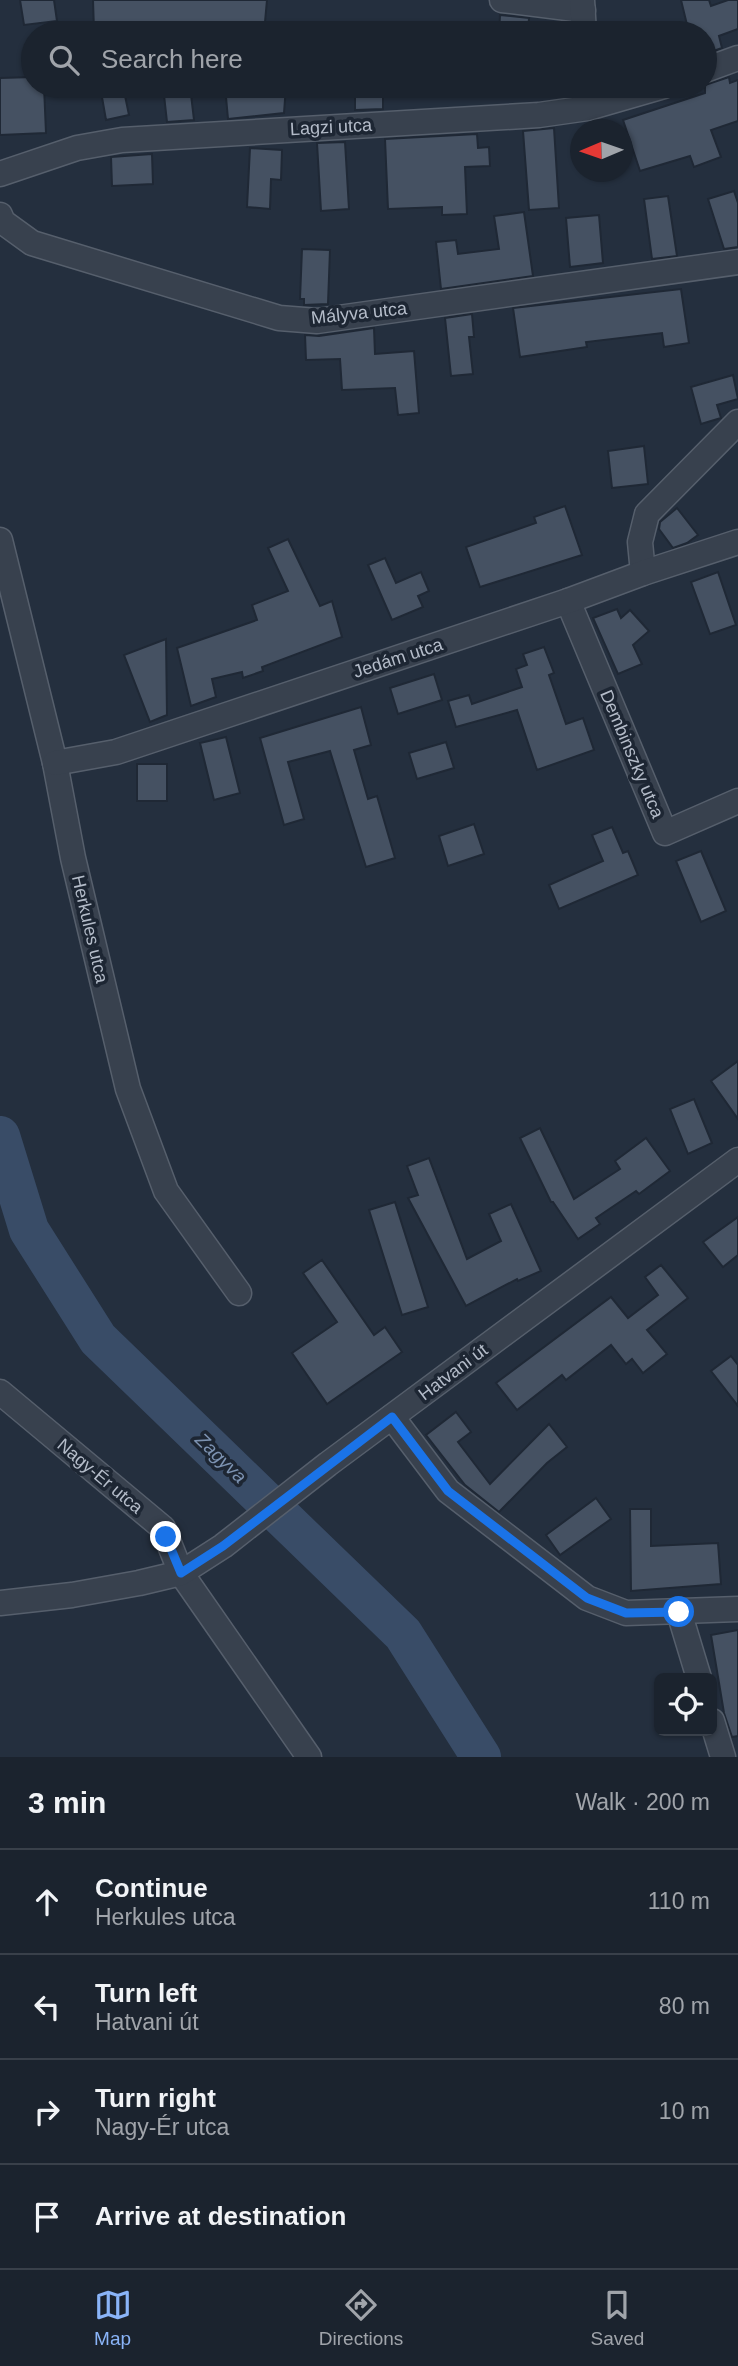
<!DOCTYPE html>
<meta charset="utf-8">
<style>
body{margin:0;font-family:Helvetica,sans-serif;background:#242b36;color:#f1f3f6}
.controls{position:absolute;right:21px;bottom:21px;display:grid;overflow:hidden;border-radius:10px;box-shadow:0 2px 5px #0004}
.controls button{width:63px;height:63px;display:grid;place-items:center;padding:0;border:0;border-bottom:2px solid #39404a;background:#1b232e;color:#f1f3f6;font:35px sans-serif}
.compass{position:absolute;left:570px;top:119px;width:63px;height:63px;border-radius:50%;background:#1b232e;box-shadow:0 2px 5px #0004;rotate:268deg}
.stop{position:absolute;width:21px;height:21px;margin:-16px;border:5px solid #1a73e8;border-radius:50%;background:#fff}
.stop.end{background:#1a73e8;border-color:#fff;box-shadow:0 2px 7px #0008}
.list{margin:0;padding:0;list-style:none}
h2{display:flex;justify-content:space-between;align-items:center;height:91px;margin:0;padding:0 28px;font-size:30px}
h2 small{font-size:23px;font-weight:400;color:#a0a4aa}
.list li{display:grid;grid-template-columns:46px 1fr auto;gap:21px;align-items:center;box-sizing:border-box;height:105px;padding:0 28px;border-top:2px solid #39404a}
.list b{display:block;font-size:26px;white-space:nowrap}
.list p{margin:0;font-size:23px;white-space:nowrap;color:#a0a4aa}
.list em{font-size:23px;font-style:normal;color:#a0a4aa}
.icon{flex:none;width:38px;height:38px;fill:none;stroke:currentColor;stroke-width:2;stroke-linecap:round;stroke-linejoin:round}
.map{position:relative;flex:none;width:738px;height:1757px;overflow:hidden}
.search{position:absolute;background:#1b232e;box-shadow:0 2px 5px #0004;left:21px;right:21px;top:21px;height:77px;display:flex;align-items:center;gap:18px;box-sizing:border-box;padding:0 24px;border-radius:38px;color:#a0a4aa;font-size:26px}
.sheet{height:511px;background:#1b232e}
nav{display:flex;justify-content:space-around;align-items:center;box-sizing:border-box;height:98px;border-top:2px solid #39404a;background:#1b232e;font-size:19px;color:#a0a4aa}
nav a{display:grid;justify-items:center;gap:4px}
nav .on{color:#8ab4f8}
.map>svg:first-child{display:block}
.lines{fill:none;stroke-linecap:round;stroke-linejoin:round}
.river{stroke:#394c67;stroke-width:40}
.building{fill:#455162;stroke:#1f2835;stroke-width:2}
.minor-casing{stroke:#565f6c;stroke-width:27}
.minor{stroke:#38414e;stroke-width:24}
.route{stroke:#1a73e8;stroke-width:9}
.labels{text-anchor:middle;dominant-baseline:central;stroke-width:7;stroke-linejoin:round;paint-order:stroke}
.street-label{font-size:18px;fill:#b4bcc9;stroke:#1d2633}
.water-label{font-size:19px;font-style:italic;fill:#7c92b1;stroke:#1d2633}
</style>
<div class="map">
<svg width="738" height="1757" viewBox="0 0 738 1757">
<rect width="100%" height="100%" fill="#242f3e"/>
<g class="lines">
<path class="river" d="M0,1136L29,1230L98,1339L403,1634L481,1757"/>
</g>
<g class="building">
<path d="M20,0H54L57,21L24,25Z"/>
<path d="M93,0H267L264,33L214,30V33H186V31L146,32V29L94,31Z"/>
<path d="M681,0H709L711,6L728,0H738V29L719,36L722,48L705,54V33H689Z"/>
<path d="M500,15L529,18L528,33H499Z"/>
<path d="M33,77V86H44L46,133L0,135V78Z"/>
<path d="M729,77L730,83L738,80V121L711,130L721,157L694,167L690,156L640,171L623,120L705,93V85Z"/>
<path d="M100,86H123L129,115L106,120Z"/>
<path d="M163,86H190L194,120L167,122Z"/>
<path d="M225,86H286L284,113L228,119Z"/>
<path d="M355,86H383V109L355,110Z"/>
<path d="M554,128L559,208L529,210L523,131Z"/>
<path d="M477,134L478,148L489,147L490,166L465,167L467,214L442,215V207L388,209L385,139Z"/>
<path d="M345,142L349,209L321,211L317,143Z"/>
<path d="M250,148L282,150L281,180L271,179L270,209L247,207Z"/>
<path d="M152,154L153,184L112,186L111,157Z"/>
<path d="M734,191L738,203V247L724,249L708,199Z"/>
<path d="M668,196L677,256L652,259L644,199Z"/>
<path d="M524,212L533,276L441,289L436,242L456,240L458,254L499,249L494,216Z"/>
<path d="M599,215L603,263L570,267L566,218Z"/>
<path d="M302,249L330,250L328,304L304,305V299H300Z"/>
<path d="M681,289L689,343L664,347L662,333L586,342L587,347L520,357L513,308Z"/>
<path d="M472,314L474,337H469L473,374L451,376L445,318Z"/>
<path d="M374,328L375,354L414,351L419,413L398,415L395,388L342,390L340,359L306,360L305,335L319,336Z"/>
<path d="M733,375L738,399L717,405L721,418L701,424L691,387Z"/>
<path d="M644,446L648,484L612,488L608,451Z"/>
<path d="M565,506L582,555L480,587L466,547L536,523L534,517Z"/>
<path d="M677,508L698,535L687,543L673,548L659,529L660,522Z"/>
<path d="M288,539L320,606L332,601L342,637L262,667L263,671L243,678L242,672L212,679L216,697L191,706L177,648L257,620L252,605L288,591L268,548Z"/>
<path d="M385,558L396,583L421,572L429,591L418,596L423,607L392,620L368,565Z"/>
<path d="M718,572L736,625L710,634L691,582Z"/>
<path d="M617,609L621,618L630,610L649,631L633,645L642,664L618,674L593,618Z"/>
<path d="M166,639L167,715L150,722L124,655Z"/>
<path d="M544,647L554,673L549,675L566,724L583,718L594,750L537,770L517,710L456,727L448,701L469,695L472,704L522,687L516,669L527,665L523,654Z"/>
<path d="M434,674L442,700L398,714L390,688Z"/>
<path d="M361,707L371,745L354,750L368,799L377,796L395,858L366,867L330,751L288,762L304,819L284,825L260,738Z"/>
<path d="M226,737L240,793L214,800L200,743Z"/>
<path d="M446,742L454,768L417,779L409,753Z"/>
<rect x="137" y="764" width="30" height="37"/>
<path d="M474,824L484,854L448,866L439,836Z"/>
<path d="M612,827L623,853L628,851L638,875L559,909L549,885L603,861L592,835Z"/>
<path d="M701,851L726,911L701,922L676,861Z"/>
<path d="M738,1061V1119L711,1081Z"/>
<path d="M694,1099L712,1143L688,1154L670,1109Z"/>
<path d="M540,1128L574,1199L620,1169L615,1161L646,1138L670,1171L639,1194L636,1191L596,1218L600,1224L578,1239L553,1202H551L520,1138Z"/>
<path d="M429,1158L467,1259L501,1241L489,1214L511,1204L541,1271L518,1281L517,1279L466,1306L408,1198L418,1195L407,1166Z"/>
<path d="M395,1202L428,1307L402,1315L369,1210Z"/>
<path d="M738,1217V1255L723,1267L703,1242Z"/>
<path d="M322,1260L374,1335L385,1327L402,1352L327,1404L292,1353L337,1322L303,1273Z"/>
<path d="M661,1265L688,1298L647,1330L667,1354L643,1373L632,1359L626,1364L611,1345L566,1380L562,1375L517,1410L496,1383L611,1297L628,1318L658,1295L645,1277Z"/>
<path d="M731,1356L738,1365V1406L711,1371Z"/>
<path d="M456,1412L471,1432L458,1442L490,1484L549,1424L567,1447L547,1463L499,1512L465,1485L426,1435Z"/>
<path d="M596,1498L611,1519L560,1555L546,1535Z"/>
<path d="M630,1509H651V1546L718,1543L721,1584L631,1591Z"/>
<path d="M738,1630V1736L732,1737L724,1713L711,1635Z"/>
</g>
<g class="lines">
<defs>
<g id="minor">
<path d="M502,0L583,10"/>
<path d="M582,0L584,33"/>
<path d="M705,70L738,58"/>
<path d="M0,174L77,148L122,140L539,115L588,108L664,86"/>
<path d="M0,215L3,222L32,243L279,318L317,321L738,262"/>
<path d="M0,540L55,763L73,858L128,1089L166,1191L239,1293"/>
<path d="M643,573L640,542L647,514L738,422"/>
<path d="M568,601L665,833L738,801"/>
<path d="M55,763L116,752L568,601L643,573L738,542"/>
<path d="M0,1392L163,1528L181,1573L309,1757"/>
<path d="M392,1417L448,1491L587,1598L626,1613L738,1609"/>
<path d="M0,1603L72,1595L139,1583L181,1573L223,1546L328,1464L738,1160"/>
<path d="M679,1612L699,1678"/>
<path d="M712,1721L723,1757"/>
</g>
</defs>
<use href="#minor" class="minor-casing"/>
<use href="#minor" class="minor"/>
</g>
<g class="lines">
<path class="route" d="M166,1537L181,1573L223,1546L392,1417L448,1491L587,1598L626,1613L679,1612"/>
</g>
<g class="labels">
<g class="street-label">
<text transform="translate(331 127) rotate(-3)">Lagzi utca</text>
<text transform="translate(359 313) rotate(-6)">Mályva utca</text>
<text transform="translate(398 658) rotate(-18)">Jedám utca</text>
<text transform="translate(632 754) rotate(67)">Dembinszky utca</text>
<text transform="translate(90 929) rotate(77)">Herkules utca</text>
<text transform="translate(453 1372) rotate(-37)">Hatvani út</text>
<text transform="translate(100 1476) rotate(40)">Nagy-Ér utca</text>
</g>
<g class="water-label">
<text transform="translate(221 1458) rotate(44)">Zagyva</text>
</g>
</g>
</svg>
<div class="controls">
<button><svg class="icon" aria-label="locate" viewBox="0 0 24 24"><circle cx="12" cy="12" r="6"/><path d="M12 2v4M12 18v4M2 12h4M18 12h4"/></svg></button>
</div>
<svg class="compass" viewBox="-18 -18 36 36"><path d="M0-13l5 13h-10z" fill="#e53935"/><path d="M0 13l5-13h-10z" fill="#a0a4aa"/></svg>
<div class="stop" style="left:679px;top:1612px"></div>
<div class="stop end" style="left:166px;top:1537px"></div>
<div class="search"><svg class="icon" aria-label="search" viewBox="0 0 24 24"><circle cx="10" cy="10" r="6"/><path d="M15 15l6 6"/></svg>Search here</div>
</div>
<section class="sheet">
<h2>3 min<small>Walk · 200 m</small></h2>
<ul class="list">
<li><svg class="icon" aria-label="ahead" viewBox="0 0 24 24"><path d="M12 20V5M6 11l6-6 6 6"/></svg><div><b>Continue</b><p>Herkules utca</p></div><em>110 m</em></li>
<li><svg class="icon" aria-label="left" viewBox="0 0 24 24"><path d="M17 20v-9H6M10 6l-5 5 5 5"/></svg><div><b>Turn left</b><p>Hatvani út</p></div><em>80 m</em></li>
<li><svg class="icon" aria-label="right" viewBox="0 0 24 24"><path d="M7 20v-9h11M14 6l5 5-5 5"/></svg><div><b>Turn right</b><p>Nagy-Ér utca</p></div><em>10 m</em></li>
<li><svg class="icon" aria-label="arrive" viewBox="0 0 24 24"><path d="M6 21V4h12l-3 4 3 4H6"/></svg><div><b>Arrive at destination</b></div></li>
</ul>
</section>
<nav>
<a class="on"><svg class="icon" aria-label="map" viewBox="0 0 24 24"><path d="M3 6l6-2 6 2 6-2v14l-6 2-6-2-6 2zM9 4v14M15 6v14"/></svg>Map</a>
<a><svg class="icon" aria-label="directions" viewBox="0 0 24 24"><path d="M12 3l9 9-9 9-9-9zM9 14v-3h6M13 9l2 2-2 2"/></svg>Directions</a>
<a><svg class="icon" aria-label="saved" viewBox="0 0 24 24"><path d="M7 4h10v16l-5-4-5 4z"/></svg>Saved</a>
</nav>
